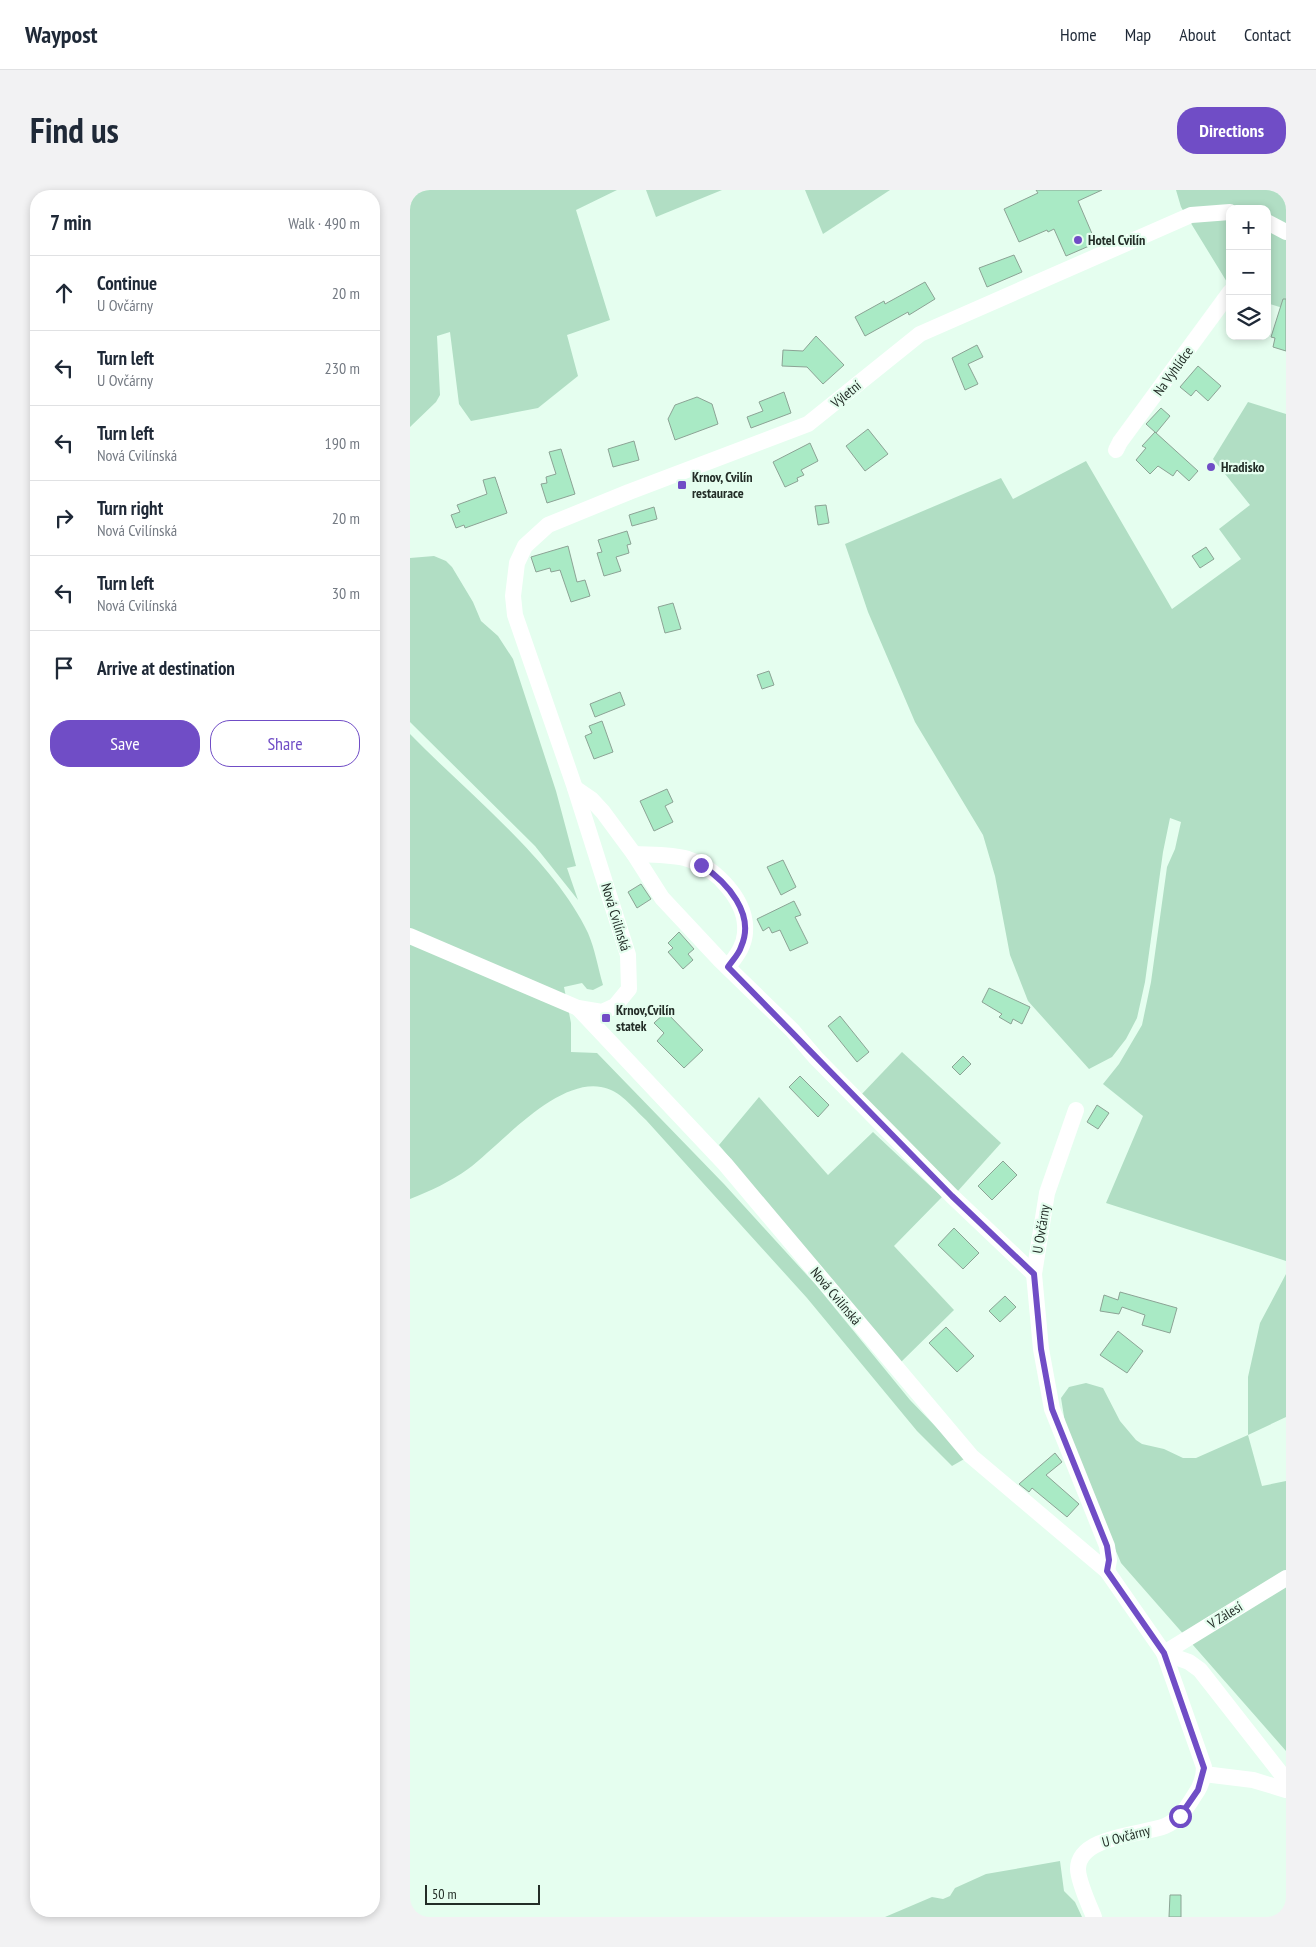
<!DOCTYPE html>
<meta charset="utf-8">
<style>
body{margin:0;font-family:"PT Sans Narrow",sans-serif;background:#f2f2f3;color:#1f2937}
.controls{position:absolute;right:15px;top:15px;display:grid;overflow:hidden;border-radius:10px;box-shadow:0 2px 8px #0003}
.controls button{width:45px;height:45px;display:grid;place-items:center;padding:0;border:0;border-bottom:1px solid #e0e1e3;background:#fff;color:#1f2937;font:25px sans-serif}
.scale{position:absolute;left:15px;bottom:12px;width:115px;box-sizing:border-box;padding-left:5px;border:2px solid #232d27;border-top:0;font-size:14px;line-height:18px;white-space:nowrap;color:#232d27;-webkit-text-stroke:4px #e5feef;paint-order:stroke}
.stop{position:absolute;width:15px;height:15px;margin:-11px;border:4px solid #704dc6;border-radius:50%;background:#fff}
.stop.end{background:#704dc6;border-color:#fff;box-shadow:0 1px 5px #0008}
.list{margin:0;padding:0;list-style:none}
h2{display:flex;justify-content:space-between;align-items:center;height:65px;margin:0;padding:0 20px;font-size:21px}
h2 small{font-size:16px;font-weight:400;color:#747a83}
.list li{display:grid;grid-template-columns:32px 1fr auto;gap:15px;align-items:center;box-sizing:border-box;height:75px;padding:0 20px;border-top:1px solid #e0e1e3}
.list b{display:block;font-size:19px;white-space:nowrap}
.list p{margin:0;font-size:16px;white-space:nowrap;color:#747a83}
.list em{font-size:16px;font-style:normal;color:#747a83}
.actions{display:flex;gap:10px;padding:15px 20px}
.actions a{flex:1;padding:11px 0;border:1px solid #704dc6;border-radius:20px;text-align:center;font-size:18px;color:#704dc6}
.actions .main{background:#704dc6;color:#fff}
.icon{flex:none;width:28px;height:28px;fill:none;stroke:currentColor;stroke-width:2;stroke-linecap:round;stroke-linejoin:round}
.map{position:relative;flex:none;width:876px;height:1727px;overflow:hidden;border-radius:20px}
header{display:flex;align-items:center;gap:30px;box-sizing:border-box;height:70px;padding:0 25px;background:#fff;border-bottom:1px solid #e0e1e3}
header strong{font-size:24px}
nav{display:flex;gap:28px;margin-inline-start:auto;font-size:18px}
.intro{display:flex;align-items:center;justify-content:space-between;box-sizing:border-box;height:120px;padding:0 30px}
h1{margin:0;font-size:35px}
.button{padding:12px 22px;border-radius:20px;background:#704dc6;color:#fff;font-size:18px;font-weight:700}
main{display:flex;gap:30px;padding:0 30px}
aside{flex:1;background:#fff;border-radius:20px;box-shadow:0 2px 8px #0003}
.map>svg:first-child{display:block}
.green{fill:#b1dec4}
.building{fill:#a9eac5;stroke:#8ca395}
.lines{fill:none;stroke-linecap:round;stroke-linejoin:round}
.minor{stroke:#fff;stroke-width:16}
.route{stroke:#704dc6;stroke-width:6}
.poi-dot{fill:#704dc6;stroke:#e5feef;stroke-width:2}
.labels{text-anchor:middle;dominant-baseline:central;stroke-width:4.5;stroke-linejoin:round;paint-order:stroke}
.poi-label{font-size:14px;font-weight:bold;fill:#232d27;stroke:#e5feef;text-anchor:start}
.street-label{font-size:14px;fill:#232d27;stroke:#e5feef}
</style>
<header>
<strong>Waypost</strong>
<nav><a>Home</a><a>Map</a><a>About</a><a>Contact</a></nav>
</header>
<div class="intro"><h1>Find us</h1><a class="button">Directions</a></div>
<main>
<aside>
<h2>7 min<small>Walk · 490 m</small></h2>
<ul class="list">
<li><svg class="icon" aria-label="ahead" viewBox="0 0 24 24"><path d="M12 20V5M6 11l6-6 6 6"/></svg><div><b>Continue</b><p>U Ovčárny</p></div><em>20 m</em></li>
<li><svg class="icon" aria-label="left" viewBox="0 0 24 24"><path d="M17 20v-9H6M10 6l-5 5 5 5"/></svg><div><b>Turn left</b><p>U Ovčárny</p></div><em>230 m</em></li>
<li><svg class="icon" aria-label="left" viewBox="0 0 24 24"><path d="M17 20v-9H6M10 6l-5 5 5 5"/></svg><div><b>Turn left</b><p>Nová Cvilínská</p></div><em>190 m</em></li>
<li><svg class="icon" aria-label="right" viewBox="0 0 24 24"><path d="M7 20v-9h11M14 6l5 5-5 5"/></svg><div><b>Turn right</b><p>Nová Cvilínská</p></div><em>20 m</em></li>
<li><svg class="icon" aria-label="left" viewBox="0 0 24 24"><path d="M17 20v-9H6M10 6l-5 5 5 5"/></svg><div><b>Turn left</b><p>Nová Cvilínská</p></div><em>30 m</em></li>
<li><svg class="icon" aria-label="arrive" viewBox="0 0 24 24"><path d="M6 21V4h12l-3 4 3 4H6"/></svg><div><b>Arrive at destination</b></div></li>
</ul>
<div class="actions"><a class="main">Save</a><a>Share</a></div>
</aside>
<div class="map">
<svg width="876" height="1727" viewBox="0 0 876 1727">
<rect width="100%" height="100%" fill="#e5feef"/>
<g class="green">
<path d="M0,0H207L166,20L200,130L157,145L168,186L128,218L61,231L49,214L40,142L27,146L30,205L26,212L0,237Z"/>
<path d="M236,0H312L246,27Z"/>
<path d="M395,0H480L413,44Z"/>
<path d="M766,0H876V119L857,113V19H820V97L771,17Z"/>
<path d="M838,212L876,224V1071L696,1013L733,926L693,894L709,874L732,835L741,792L757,677L765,659L771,632L760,628L753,662L735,792L727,828L716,849L702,867L679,879L618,811L600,765L585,686L573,645L505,532L458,422L435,354L591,288L603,309L676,271L762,419L831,369L809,339L840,315L803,269Z"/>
<path d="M24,366L36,371L42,377L63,412L71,431L88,446L103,469L146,601L166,676L157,678L168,710L125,656L0,532V368Z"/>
<path d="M0,544C56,602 144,670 178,743C185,759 188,778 193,795L183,800L177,799L172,793L154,797L161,833V862L187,863L314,994L406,1095L500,1210L556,1268L542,1276L507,1241L397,1108L236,930C222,917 210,900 191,897C146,889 90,955 58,979C40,992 20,1001 0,1009Z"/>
<path d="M492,862L591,953L547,1002L450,906Z"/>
<path d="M349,907L418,985L463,942L532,1007L484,1056L544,1120L489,1174L309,955Z"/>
<path d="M876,1084V1227L838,1245L852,1296L876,1291V1561L711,1373L657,1245L651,1208L659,1197L676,1193L693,1198L710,1231L726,1250L732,1254L754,1259L773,1268H786L838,1245V1187L850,1133Z"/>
<path d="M650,1671L654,1701L665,1712L672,1727H475L522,1707L533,1709L540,1706L545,1698L576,1684Z"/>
</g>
<g class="building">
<path d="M626,0H692L668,11L686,53L656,66L644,39L638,42L637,40L609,52L594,19L628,3Z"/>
<path d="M604,65L612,82L577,97L569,78Z"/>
<path d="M515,92L525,109L499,125L498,122L455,146L445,127L474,111L475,114Z"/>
<path d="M873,109H876V161L863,157L865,148L861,147Z"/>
<path d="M406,146L434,175L413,194L397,177L372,176L373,160L393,161Z"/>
<path d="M567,155L573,167L558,174L568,194L555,200L542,168Z"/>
<path d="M788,176L811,196L798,211L786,200L781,206L770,197Z"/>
<path d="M374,202L381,223L341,238L337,227L353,221L349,212Z"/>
<path d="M287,207L302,214L308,234L265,250L258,229L265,215Z"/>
<path d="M751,218L760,226L746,243L736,234Z"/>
<path d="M458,239L478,264L455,281L436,256Z"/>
<path d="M745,242L788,281L779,291L767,280L763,286L748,276L740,284L726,270L736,258L732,256Z"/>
<path d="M224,251L229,270L203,277L198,259Z"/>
<path d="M400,253L408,271L391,280L394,285L387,288L388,291L375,297L363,272Z"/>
<path d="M151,259L165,304L137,313L131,294L137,293L136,287L146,284L139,262Z"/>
<path d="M85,287L97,323L55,338L54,335L46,338L41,325L50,322L47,315L77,304L73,290Z"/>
<path d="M416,315L419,333L408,335L405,316Z"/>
<path d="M244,317L247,329L222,336L219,325Z"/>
<path d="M217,341L221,354L217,355L219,363L206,367L211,381L194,386L187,363L192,362L188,350Z"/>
<path d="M158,356L167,392L175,390L180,406L161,412L150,380L141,382L140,378L126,382L121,367Z"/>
<path d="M796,357L804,369L790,378L782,366Z"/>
<path d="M263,413L271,439L255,443L248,417Z"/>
<path d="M359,481L364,495L352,499L347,485Z"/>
<path d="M210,502L215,515L185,527L180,514Z"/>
<path d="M192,531L203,562L184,569L175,546L182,543L179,536Z"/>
<path d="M257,599L263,612L255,616L263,632L244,641L230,611Z"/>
<path d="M373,670L386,697L371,705L357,677Z"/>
<path d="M231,694L241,709L227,718L218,702Z"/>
<path d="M384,711L391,725L385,727L398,753L380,761L370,740L362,743L359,737L353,741L347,729Z"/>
<path d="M269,742L284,759L278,764L283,770L273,779L258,762L263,758L258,753Z"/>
<path d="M579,798L620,817L612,834L603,829L601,834L589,827L592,824L572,812Z"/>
<path d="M256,822L293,860L274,878L247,851L254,843L244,833Z"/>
<path d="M430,826L459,862L447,872L418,836Z"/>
<path d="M553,866L561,874L550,885L542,877Z"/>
<path d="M390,886L419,915L408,927L379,897Z"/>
<path d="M687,915L699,923L688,939L677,932Z"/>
<path d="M593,971L607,985L582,1010L568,996Z"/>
<path d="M544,1038L569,1063L553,1079L528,1055Z"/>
<path d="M710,1102L767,1118L760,1143L732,1135L735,1125L712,1117L709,1124L690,1121L694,1105L708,1110Z"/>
<path d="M595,1106L606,1117L590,1132L579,1121Z"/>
<path d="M536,1137L564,1166L547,1182L519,1153Z"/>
<path d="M708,1141L733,1161L717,1183L690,1165Z"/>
<path d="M645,1263L652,1272L636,1285L669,1314L657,1327L622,1298L619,1302L609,1294Z"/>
<path d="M760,1705H771V1727H759Z"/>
</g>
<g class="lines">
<g class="minor">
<path d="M857,32L876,42"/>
<path d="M706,260L710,252L820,102"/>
<path d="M165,598L181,609L193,622L224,664L252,708L310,770L382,840L406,868L542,1006L624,1084"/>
<path d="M224,664C242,665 261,664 278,669C306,678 338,711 335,743C334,757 326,766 318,777"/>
<path d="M0,746L168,818L192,822L205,816L219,799L218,765L165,598L105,425L103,406L107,373L115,356L138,335L219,302L398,234L510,144L781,25L820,22"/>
<path d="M168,818L315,974L561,1266L697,1381L754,1463L794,1577C794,1588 790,1598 784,1606C777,1618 768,1631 755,1636C732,1645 668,1646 668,1679C668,1691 679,1715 684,1727"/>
<path d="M666,920L637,1003L624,1084L631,1159L642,1219L697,1356L699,1370L697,1381"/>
<path d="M754,1463L779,1472L790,1480L876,1590"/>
<path d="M754,1463L876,1388"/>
<path d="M794,1584L843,1590L876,1600"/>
</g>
</g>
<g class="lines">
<path class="route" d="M291,675C317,692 346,724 331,757C329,764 322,771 318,777L542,1006L624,1084L631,1159L642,1219L697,1356L699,1370L697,1381L754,1463L794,1578L788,1600L770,1626"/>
</g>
<g class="poi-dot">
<circle cx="668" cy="50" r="5"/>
<circle cx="801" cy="277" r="5"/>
<rect x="267" y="290" width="10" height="10" rx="2.5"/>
<rect x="191" y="823" width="10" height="10" rx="2.5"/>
</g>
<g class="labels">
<g class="poi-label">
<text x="678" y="50">Hotel Cvilín</text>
<text x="811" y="277">Hradisko</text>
<text x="282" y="287">Krnov, Cvilín<tspan x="282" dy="16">restaurace</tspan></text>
<text x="206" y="820">Krnov,Cvilín<tspan x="206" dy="16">statek</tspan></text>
</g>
<g class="street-label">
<text transform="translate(763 181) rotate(-54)">Na Vyhlídce</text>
<text transform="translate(436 204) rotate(-39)">Výletní</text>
<text transform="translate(206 727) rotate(73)">Nová Cvilínská</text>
<text transform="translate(631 1039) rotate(-81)">U Ovčárny</text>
<text transform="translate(426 1106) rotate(50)">Nová Cvilínská</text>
<text transform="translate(815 1425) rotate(-32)">V Zálesí</text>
<text transform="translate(716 1646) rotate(-15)">U Ovčárny</text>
</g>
</g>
</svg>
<div class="controls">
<button>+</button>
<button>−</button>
<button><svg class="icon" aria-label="layers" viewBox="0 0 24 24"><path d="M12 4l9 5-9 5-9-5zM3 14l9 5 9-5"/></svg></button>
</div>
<div class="scale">50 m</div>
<div class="stop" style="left:770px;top:1626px"></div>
<div class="stop end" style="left:291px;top:675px"></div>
</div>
</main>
